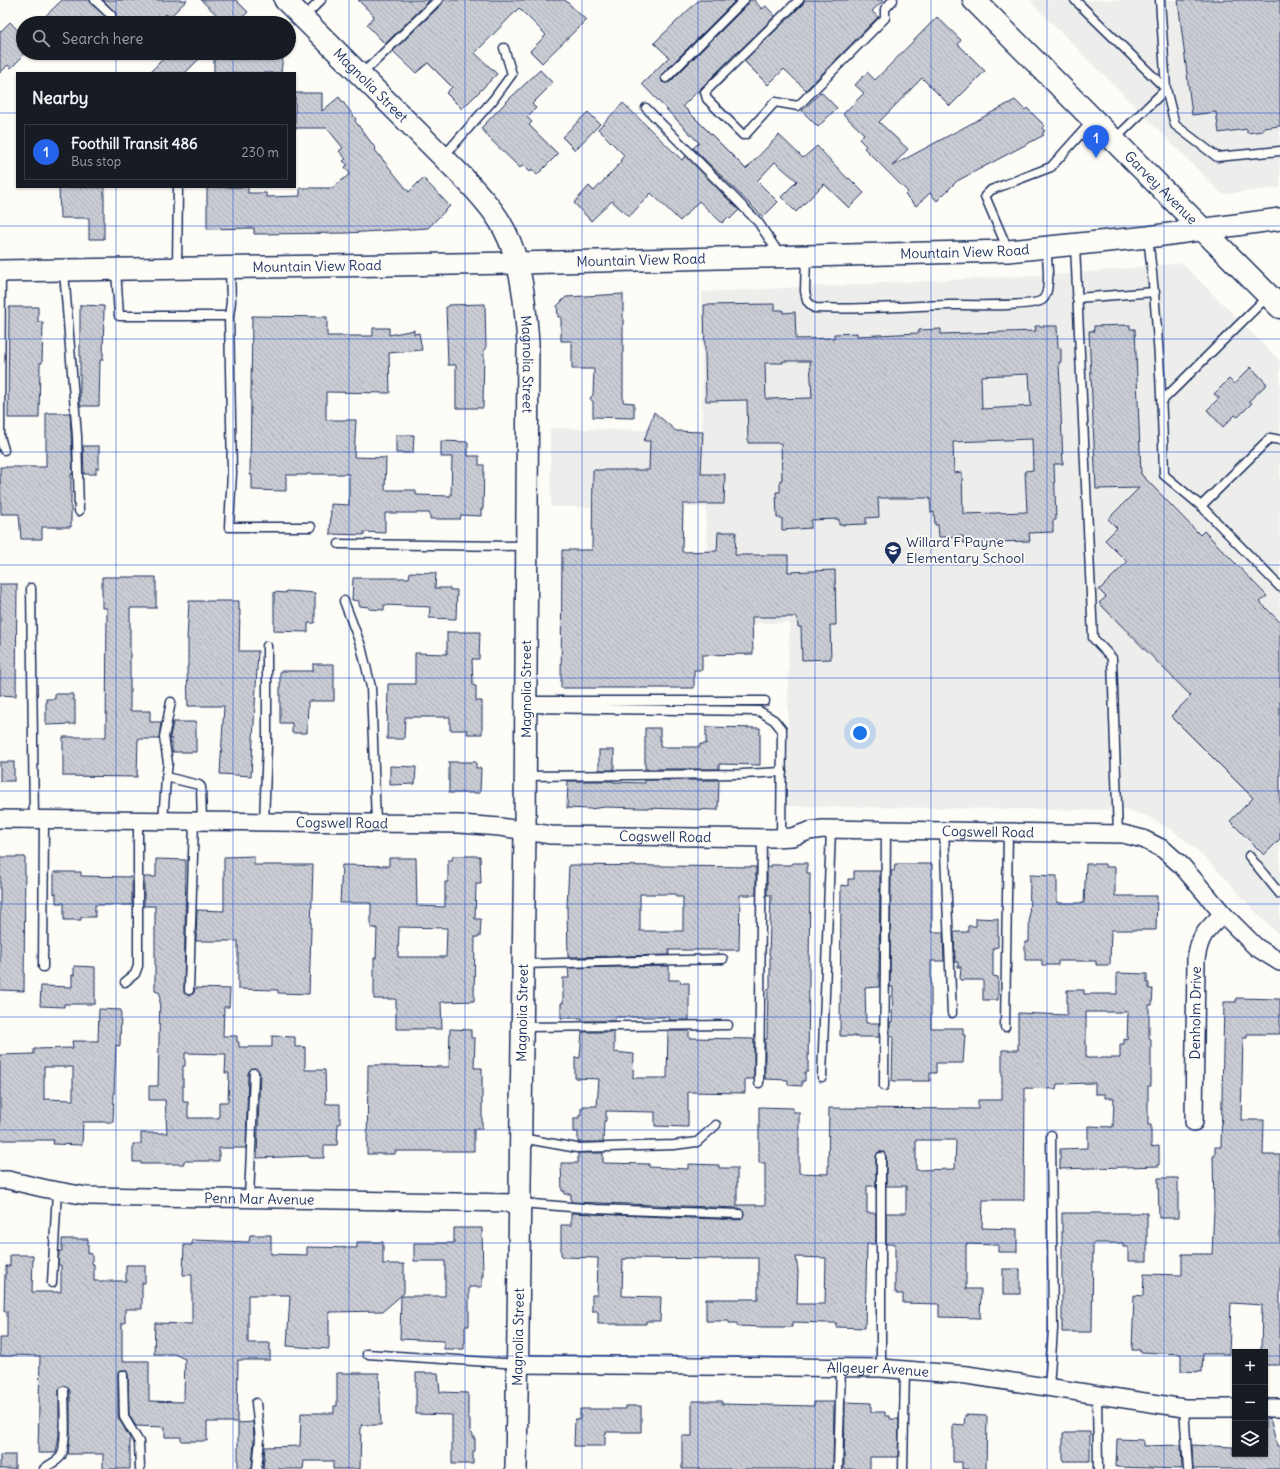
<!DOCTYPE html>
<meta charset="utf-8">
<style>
body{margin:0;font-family:Delius,sans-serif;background:#242831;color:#f1f3f6}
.controls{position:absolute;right:12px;bottom:12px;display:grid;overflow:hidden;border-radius:0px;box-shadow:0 1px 3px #0004}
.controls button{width:36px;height:36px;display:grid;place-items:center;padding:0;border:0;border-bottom:1px solid #363941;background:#171b24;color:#f1f3f6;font:20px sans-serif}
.you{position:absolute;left:860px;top:733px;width:14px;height:14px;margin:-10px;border:3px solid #fff;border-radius:50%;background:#1a73e8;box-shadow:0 0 0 6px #1a73e833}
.badge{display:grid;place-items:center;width:26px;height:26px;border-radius:50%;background:#2563eb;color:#fff;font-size:13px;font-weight:700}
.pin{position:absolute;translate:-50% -33px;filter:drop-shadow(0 1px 2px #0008)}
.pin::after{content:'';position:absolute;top:21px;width:14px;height:12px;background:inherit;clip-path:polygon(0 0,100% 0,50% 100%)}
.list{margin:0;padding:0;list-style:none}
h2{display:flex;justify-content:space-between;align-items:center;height:52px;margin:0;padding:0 16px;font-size:17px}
h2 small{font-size:13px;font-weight:400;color:#9ea1a6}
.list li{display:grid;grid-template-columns:26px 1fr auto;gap:12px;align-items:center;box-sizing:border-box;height:56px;margin:0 8px 8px;padding:0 8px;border:1px solid #363941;border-radius:0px}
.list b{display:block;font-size:15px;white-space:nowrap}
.list p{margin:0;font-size:13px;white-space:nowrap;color:#9ea1a6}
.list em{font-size:13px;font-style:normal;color:#9ea1a6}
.icon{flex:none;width:22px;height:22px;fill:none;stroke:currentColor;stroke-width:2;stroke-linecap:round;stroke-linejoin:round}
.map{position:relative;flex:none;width:1280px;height:1469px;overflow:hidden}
.search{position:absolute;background:#171b24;box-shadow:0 1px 3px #0004;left:16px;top:16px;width:280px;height:44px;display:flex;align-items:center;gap:10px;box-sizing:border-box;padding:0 14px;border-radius:22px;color:#9ea1a6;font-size:15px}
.panel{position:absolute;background:#171b24;box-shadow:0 1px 3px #0004;left:16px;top:72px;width:280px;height:116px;border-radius:0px}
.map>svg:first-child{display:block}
.built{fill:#edeeec}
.building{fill:url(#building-back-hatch);stroke:#1b2f5e;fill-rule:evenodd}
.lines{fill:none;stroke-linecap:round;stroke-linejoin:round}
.service-casing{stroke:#1b2f5e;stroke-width:11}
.minor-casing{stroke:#1b2f5e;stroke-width:20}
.tertiary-casing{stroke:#1b2f5e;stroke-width:24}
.primary-casing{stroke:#1b2f5e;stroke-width:25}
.service{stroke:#fdfcf7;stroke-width:8}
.minor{stroke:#fdfcf7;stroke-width:17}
.tertiary{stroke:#fdfcf7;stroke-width:21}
.primary{stroke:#fdfcf7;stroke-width:22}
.grid{fill:none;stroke:#1d4ed8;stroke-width:1;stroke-opacity:0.55}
.labels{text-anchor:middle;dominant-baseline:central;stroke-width:3.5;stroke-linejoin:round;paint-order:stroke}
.street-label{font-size:14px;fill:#1b2f5e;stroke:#fdfcf7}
.poi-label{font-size:14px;fill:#1b2f5e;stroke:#fdfcf7;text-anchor:start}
</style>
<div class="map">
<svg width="1280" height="1469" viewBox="0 0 1280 1469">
<defs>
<pattern id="building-back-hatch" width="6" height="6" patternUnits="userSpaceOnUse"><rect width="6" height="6" fill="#c9ccd3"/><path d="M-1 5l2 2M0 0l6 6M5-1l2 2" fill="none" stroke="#acb0b8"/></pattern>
</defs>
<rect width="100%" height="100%" fill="#fdfcf7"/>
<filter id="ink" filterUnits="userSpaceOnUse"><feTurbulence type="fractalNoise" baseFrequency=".025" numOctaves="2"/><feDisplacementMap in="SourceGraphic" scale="8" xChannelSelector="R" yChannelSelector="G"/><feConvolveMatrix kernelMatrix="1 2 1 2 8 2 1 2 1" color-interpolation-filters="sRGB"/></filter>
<g filter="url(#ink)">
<g class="built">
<path d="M1029,0H1280V188L1222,194Z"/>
<path d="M1182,263L1280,361V935L1263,920L1223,876L1196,849L1172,830L1149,817L1124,809L1088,810L787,806L789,623H708L706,507H551L550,428L702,432V292L1068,274Z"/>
</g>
<g class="building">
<path d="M62,0H90L91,4L110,20L115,18L116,13L103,0H187L170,17L166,14L157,23H38Z"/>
<path d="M201,0H236L248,12L237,23H225Z"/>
<path d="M358,0H430L385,44L367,25L374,16Z"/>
<path d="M443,0H565L586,20L542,63L530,51L546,35L519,8L475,53L497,74L462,109L446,93L452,87L428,63L416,73L393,51L442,4Z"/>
<path d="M699,0H736L662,74L661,77L662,82L665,83L670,82L748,4L749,0H754L762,9L766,6L775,16L736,54V53L683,106L746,169L779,135L803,158L817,146L848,179L849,178L864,193L849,208L824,184L796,212L781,197L797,181L775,162L757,181L778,202L763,217L693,148L699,143L642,84L669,57L654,43Z"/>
<path d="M804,0H884L872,11L878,17L806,90L784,69L768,85L744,61L803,4Z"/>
<path d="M1178,0H1280V126L1263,128V131L1247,133V129L1219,133L1216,112L1192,115Z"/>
<path d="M937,17L961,40L958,44L985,71L950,106L922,78L879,122L908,149L892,166L1015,100L1025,110L1027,108L1045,126L1042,128L1045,131L1042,133L1044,135L957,181L937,201L930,193L916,206L905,195L908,192L864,148L866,146L859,139L864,134L843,114L864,93L855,85L867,72L875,80Z"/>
<path d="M10,22L23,36V56L11,68L8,65L0,73V32Z"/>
<path d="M169,53H205L185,73H149Z"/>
<path d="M214,53H278L283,56L281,73H214Z"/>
<path d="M540,70L553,83L532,104L536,108L527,117L532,122L529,125L558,154L537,175L532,169L530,172L523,165L520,168L486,135H487L481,128L508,100Z"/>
<path d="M821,92L837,108L818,127L802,111Z"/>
<path d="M295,93H322V111L339,97L356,119L355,121L376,149L375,150L409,192L423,178L450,206L428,228L347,233L254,234V228L207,229V187H248V193H266V197L300,196V188H332L350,174L345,167L348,165L343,161L346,159L339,151L343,148L327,128H295Z"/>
<path d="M623,103L682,160L686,156L739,210L730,219L728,217L722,223L699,201L680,221L651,193L629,217L612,201L591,221L574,203L589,186L594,191L621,162L620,161L624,155L598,129Z"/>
<path d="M588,112L600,124L575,150L562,137Z"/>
<path d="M59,187H104V239H89V218H60Z"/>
<path d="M623,294V402L634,403V418L593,417V402L590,398L593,395L594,369H572V341H561V317H558L557,306L566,297Z"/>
<path d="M485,304L486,349H484L483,408H456V365H448L446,307H448V305Z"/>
<path d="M775,304V310H783V313L795,312L796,339L834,338V334L857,333V336L919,333V330L941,329V334L1036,331L1035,326H1057L1058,348H1061V362H1059L1063,464H1054L1056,520H1053V532L1029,533L1030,541L963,543V536L939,537L938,525H935L934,512L931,513L930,498H878L879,517L866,518V524L839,525V519L811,520V528L782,530V518H777L776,492H780V480H782L781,443H748L747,400L706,401L704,305ZM783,361H810L812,398L766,399L765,363H783ZM1029,374L1031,406L982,409L981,376ZM1032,439L1033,470L1025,471L1027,512L963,514L962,472L954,473L953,442Z"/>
<path d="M80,305L104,306L103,360H100L99,406H80Z"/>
<path d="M9,307H38V322H43L42,363H40L39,418H8Z"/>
<path d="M252,316L327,317V336H373V328H389V335L414,330V334L419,333L422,350L389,353L390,393L326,392V420H356L354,457L386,458L385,490H416V495L451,496L452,457H441V441L468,442V456H479V465H484L483,509H481V516L461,515L460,519H430V513H385V533L364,532V535L330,534L331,504L349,505V474H307V475H286V491L252,490V475H250Z"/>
<path d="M1130,325V329H1135L1141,474L1200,535L1204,531L1267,596L1260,602L1280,622V839L1264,855L1230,821L1253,798L1171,716L1191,696L1099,603L1106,597L1099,590L1127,562L1105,540L1117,528L1108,519L1139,488L1096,489L1089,331H1094V326Z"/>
<path d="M1251,367L1267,384L1249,401L1252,403L1238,417L1235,415L1223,427L1207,410L1219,398L1214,394L1229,379L1234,384Z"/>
<path d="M654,412L676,431L703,432L701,474H725L724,504H683L682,552L717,551L718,532H736L735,555H788V572L835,570L836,625H830L831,659L802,660L801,627H798L797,617H752L753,654L702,655V670H694V688H561L562,550H592L593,470H649L650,441H644Z"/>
<path d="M46,413H70L73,474H71V527H42V539H21L19,514H1L0,467H46Z"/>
<path d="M396,435H414L413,453H396Z"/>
<path d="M83,446H99V468H96V474H84Z"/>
<path d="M410,572L436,573L435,588H450V590H457L456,619L429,618L430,607L384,605V610L369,609V607L359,606V601L352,600L353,578H409Z"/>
<path d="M102,577H156V608H130V711H150V722H161L159,739H138L137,777L63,776V737H106L107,608H102Z"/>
<path d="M0,584H17L16,696L0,695Z"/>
<path d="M286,591L315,593V623H308V632L274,631V592L286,593Z"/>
<path d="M189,601H239V610H240L239,651H258L251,776L220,774L224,706H188L187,667H188V639H187Z"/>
<path d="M447,632H480L479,659H472L473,686H476V701H482V734H467L468,730H450V717H405L404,739H387L388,684H415V653L447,654Z"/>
<path d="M313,664H334V701H308L307,733H292V723H280V671H313Z"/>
<path d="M55,694H73V700H75V724L46,725V699H55Z"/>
<path d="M173,722H196V752H172V739H170V737Z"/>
<path d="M706,727L760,728V765L719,764V769H645V728H660V747H700V744H706Z"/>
<rect x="599" y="750" width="15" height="20"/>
<rect x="0" y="762" width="14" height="19"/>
<path d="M449,762H476V768H481L480,793H449Z"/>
<path d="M390,766L416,767L415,784L390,785Z"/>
<path d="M645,780H719L718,810L605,807L590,809L567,808L568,781H613V782L645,783Z"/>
<path d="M254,856V865H313L309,994L278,993V990L238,989V941H196L197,910L224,911V857Z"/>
<path d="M453,856H480L481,884H476L475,919H481L480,937H475L474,1001L441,1002L442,1029H396V999H374V958H376L377,928H371V903H340L342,865L389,866V858H416L417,906L445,907V882H448V860H452ZM399,927L447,928L446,957H398Z"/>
<path d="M0,857H25L24,991L0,990Z"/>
<path d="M156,859L186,860L184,993L188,995H191L194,993L195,988L230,989L229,1007H224L223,1036H237V1042H239V1047H272V1036L295,1037V1047H305V1070H325L326,1104H340V1124H338L337,1145H324V1158H309V1156L257,1158L260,1073L257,1069L254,1068L250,1070L248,1073L246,1148H219V1161H184V1164H141V1162H133V1144H141V1133H167L165,1100H149V1086H158L160,993L155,991V906H144V877H156ZM185,1053L226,1054L225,1073H229L228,1102H219V1118H188V1102H183V1066H185Z"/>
<path d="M792,863H807V873H810L808,1072H805V1081H802V1086L788,1085V1080L765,1079V1039H767L768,989H770V955H769L771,895H767V867H771V865H792Z"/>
<path d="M895,864H932V932H943L944,961H931V1028H963V1035H965L963,1063H936V1073H930V1081H892L893,1036H890V1022H892L893,987H890L891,871H894Z"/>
<path d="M1086,864H1105V867H1115V896H1157L1156,930H1111L1110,965H1096V961H1058V965H1042V960H1025V942H1029L1030,875L1057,876V903H1084Z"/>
<path d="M569,865L756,867V895H740L739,950H669V955L568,957L567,908ZM640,894H676V897H683V931H640Z"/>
<path d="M854,871H880L879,987L865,988L866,1023H879V1037H855V1036H840L841,885L848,886V879H854Z"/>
<path d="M54,872H81V876L132,877V905H95V917H81V920H64V903H56V893L54,894Z"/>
<path d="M976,918L998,919V947L993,948V976L998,977V1000H983V980H960L961,967H958V962H955L954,932H968V926H976Z"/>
<path d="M74,966L95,967V1004H64V1007L40,1006L41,986L72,987V975H74Z"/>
<path d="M669,966V980H680L681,983H689V1020H669V1017H615V1021H582V1018H561V1003H563V978H569L568,968Z"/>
<path d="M1117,973L1147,974V983H1149V989H1153L1152,1005H1149V1038L1151,1039V1086H1148V1125H1151V1147L1159,1146V1166L1060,1169V1149L1088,1148V1126L1113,1127L1114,1098H1105V1094H1095V1083L1057,1084L1056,1089L1025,1088L1024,1200H983L982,1228L1017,1229V1252H998V1245L966,1244V1289H981L980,1318L939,1317V1304L903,1303V1294H897V1292H895V1244H886V1213H906V1186H886V1157L884,1152H878L876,1157V1186H867V1213H876V1244H867L865,1328L836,1327V1323H826L792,1322V1327H763L737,1326V1323H729V1321H706V1299H758V1258H727V1259L627,1258V1259H623L622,1296L661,1297L660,1321H646V1324H598V1311H592V1295H597L598,1258L563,1257L562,1255H561V1225H571V1213L739,1220L743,1217L744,1214L742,1210L739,1208L571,1202V1194H564L565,1191H562L561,1163H578V1153H603V1163L649,1164V1167L688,1169V1164L719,1165V1168H737V1205H765V1163H759V1107L793,1108V1112H799V1173L828,1174L829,1108L978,1109V1100H1002V1050H1018V1013L1067,1015V990H1084V994H1117ZM1086,1012H1128L1127,1040L1124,1039V1044H1120V1058H1086ZM916,1140H956L955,1169L916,1170ZM796,1257L826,1258L825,1304H797L798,1271Z"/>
<path d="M1236,998L1280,999V1034H1247V1038H1243L1241,1120H1264L1263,1155H1280V1365H1265V1352H1261L1262,1305L1231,1303L1229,1354H1203L1202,1372L1181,1371V1354L1140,1352V1350H1132L1134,1295L1143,1296L1144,1274L1182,1275V1254H1212L1214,1209L1213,1156H1215V1147H1221L1224,1002H1236Z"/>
<path d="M99,1009L121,1010L120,1046L116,1045L113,1122H83L82,1145L53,1144L54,1140H0V1055L34,1054V1049L73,1048L72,1041H98ZM44,1067H73V1100L44,1099Z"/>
<path d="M450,1029L471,1030V1038H475L474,1068H482V1129H474V1151H395V1154H367L368,1065H385V1066L449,1067Z"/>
<path d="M668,1031H689V1038L754,1039V1079H745V1093L688,1092V1127L655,1126V1112L606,1111V1121H604L603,1142H578V1132H574V1118H579V1114L581,1115V1108H583V1106H597L599,1079L575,1078V1057L580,1058L582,1032H614V1052L634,1054L633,1078H667Z"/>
<path d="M1158,1178H1178V1218H1159Z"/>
<path d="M1062,1213H1147V1261H1128V1247H1123V1243H1093L1092,1332H1062Z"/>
<path d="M454,1228H482L483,1276L482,1275V1287H469V1326H465V1343H464V1349H444V1341L400,1339L401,1296H445V1261H414V1243H454Z"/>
<path d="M250,1235H271V1254L307,1255V1247L357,1248V1242H383V1264H404V1293L383,1311L329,1312V1349L287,1346L290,1295H248V1343H270V1360H238L237,1422H207V1441H181V1437H165V1427L136,1426L129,1415L128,1374L126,1370H122L118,1372V1417L130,1438V1469H103V1454H68L70,1435V1391L68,1388L64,1386L61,1387L59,1391V1435L56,1453H38L40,1356L13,1355V1356H0V1338H7V1311H4L5,1274H6V1266H10V1255H33L32,1292H61V1265H58L59,1251H62V1239H88V1253L92,1254V1264H94V1281H126V1265H145V1283H142V1309H125V1323H122V1361H149V1401L183,1402V1397H184L185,1359L174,1354H154L155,1323L192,1324V1275H183L184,1245H192V1240L249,1242Z"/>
<rect x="1003" y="1269" width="17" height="25"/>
<path d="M337,1373H379L381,1425H361L360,1469H333V1461H304L303,1469H263L265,1447L300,1446L301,1413H334V1406H337Z"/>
<path d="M416,1373H438L440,1392L468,1393V1419H470V1433L473,1434V1438H475V1451H473V1464H452V1415L416,1414Z"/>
<path d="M692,1401H722V1404L814,1406V1402H834L833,1469H682V1436H692Z"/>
<path d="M845,1402L871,1403V1412H885V1416H890V1419H899L898,1457H870V1469H844Z"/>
<path d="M626,1406H641V1432H606V1434H605V1446H574L575,1419H580V1409H626Z"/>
<path d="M965,1415L987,1416L986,1469H962V1462H953V1424L964,1425Z"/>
<path d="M1270,1418L1277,1446H1280V1469H1193L1192,1445L1233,1447V1454H1265V1419Z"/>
<path d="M253,1422L254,1439L252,1469H238V1423Z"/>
<path d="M1076,1432H1090V1461H1063V1433H1075Z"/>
<path d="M1117,1439L1143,1440V1446L1181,1445L1182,1469L1116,1467Z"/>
<rect x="0" y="1455" width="15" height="14"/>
</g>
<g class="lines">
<defs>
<g id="service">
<path d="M95,0L111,15"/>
<path d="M799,0L705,92L707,99L743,135L746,134L775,102L798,106L885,18V9L893,0"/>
<path d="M1075,0L1166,89L1115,139"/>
<path d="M1160,0L1166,89L1175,125L1217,157L1280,151"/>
<path d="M303,18L321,0"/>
<path d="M361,75L438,0"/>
<path d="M666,78L744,0"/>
<path d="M646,108L758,222L780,255"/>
<path d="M443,157L493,100L512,74L504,48"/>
<path d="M1148,238C1158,317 1162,396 1164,475L1201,506"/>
<path d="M1075,245L1093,638L1112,658L1118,834"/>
<path d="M1008,250L985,196L991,190L1051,167L1093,120"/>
<path d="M806,257L805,291L807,301L814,308C860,310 905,306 951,305C966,305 1033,307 1042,300C1052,293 1047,259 1046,247"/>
<path d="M177,267L178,187"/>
<path d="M116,270L119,316H229L231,302L230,268"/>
<path d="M64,271L77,436L79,511"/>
<path d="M1077,298L1155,292"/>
<path d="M229,316L232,473L229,527H311"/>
<path d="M1162,401L1268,296"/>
<path d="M0,435L1,271"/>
<path d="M0,436L4,450"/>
<path d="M1280,440L1270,438L1201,506L1280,587"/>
<path d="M339,544L526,546"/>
<path d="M31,588L34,820"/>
<path d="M344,601L361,646L371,687L376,823"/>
<path d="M526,701H765"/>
<path d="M526,708L759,711L774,720L782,730L781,837"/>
<path d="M526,776L742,774L782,772"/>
<path d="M166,777L199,785L201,787L202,821"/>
<path d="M163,821L166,779L168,763L164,737L171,702"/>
<path d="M264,822L267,745V646"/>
<path d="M944,831L952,1013"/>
<path d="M1249,856L1280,894"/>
<path d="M524,964L723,959"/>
<path d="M43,967L44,820"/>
<path d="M125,982L135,974L138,966V821"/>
<path d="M189,990L194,821"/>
<path d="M523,1027L728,1025"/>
<path d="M1005,1027L1008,832"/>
<path d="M822,1077L831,829"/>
<path d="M759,1083L762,838"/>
<path d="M884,1086L886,830"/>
<path d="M521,1138L577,1148L674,1145L697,1142L716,1125"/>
<path d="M249,1199L254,1073"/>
<path d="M520,1203L596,1209L739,1214"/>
<path d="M52,1283L57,1191"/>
<path d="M367,1354L518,1364"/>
<path d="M881,1368V1157"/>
<path d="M123,1375L124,1417L139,1442L140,1469"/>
<path d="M1049,1388L1053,1329L1051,1135"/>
<path d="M1097,1395L1098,1469"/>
<path d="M256,1403L260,1439L257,1469"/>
<path d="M1184,1408L1188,1469"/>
<path d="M44,1469C49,1464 57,1462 61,1456C67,1447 64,1404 64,1391"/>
<path d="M838,1469L841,1367"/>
<path d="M903,1469L905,1370"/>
</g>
<g id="minor">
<path id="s1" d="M0,819L460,824L500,827L551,835L773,838L792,837L809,831L823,829L1123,834L1143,839L1163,849L1182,866L1223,914L1256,947L1280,962"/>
<path id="s2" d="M1194,1122L1196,959C1200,934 1206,931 1223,914"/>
<path id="s3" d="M0,1180H8L47,1189L87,1196L520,1203"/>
<path id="s4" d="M518,1364L881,1368L967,1375L1184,1408H1235"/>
<path d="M1265,1408H1280"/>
</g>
<g id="tertiary">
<path id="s5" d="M285,0L463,177C476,191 490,205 500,222C522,258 525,302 528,343L525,832L516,1469"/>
<path id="s6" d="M0,271L518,263L1008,251L1148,237L1280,219"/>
</g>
<g id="primary">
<path id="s7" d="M974,0L1280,307"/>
</g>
</defs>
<use href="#service" class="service-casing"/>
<use href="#minor" class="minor-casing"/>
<use href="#tertiary" class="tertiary-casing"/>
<use href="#primary" class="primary-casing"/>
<use href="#service" class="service"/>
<use href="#minor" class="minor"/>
<use href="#tertiary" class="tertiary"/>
<use href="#primary" class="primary"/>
</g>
</g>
<path class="grid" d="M116,0V23M233,0V23M349,0V1469M465,0V1469M582,0V1469M698,0V1469M815,0V1469M931,0V1469M1047,0V1469M1164,0V1469M116,53V73M233,53V73M0,113H17M295,113H1280M116,187V1469M233,187V1469M0,226H1280M0,339H1280M0,452H1280M0,565H1280M0,678H1280M0,791H1280M0,904H1280M0,1017H1280M0,1130H1280M0,1243H1280M0,1356H1235M1265,1356H1280"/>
<defs>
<symbol id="school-pin" viewBox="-11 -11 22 30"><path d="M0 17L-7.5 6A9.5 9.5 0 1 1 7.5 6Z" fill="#1b2f5e" stroke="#fdfcf7"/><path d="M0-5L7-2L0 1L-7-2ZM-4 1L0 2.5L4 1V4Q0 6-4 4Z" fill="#fff"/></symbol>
</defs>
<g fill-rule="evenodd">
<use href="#school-pin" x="883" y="540" width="20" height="27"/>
</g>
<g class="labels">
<g class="street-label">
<text stroke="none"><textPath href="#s5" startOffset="121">Magnolia Street</textPath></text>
<text stroke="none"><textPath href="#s7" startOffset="265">Garvey Avenue</textPath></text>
<text stroke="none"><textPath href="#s6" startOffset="965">Mountain View Road</textPath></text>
<text stroke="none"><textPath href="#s6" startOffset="641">Mountain View Road</textPath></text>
<text stroke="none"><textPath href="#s6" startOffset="317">Mountain View Road</textPath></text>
<text stroke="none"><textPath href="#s5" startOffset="456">Magnolia Street</textPath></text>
<text transform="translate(526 689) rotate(-90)">Magnolia Street</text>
<text stroke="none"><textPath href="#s1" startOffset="342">Cogswell Road</textPath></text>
<text stroke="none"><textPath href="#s1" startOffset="990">Cogswell Road</textPath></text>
<text stroke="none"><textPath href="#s1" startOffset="666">Cogswell Road</textPath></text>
<text transform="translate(522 1013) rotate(-89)">Magnolia Street</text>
<text stroke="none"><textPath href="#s2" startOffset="109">Denholm Drive</textPath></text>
<text stroke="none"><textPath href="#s3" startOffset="261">Penn Mar Avenue</textPath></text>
<text transform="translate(518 1337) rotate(-89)">Magnolia Street</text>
<text stroke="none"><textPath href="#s4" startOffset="360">Allgeyer Avenue</textPath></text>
</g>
<g class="poi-label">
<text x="906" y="542">Willard F Payne<tspan x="906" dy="16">Elementary School</tspan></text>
</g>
</g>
</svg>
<div class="controls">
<button>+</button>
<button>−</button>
<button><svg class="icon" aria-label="layers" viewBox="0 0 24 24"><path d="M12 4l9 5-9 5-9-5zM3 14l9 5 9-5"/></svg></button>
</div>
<div class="you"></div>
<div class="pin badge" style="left:1096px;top:158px">1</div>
<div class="search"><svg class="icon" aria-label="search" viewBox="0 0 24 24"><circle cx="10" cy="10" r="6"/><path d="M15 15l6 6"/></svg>Search here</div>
<section class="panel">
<h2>Nearby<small></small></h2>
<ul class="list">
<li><span class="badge">1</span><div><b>Foothill Transit 486</b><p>Bus stop</p></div><em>230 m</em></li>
</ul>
</section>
</div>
